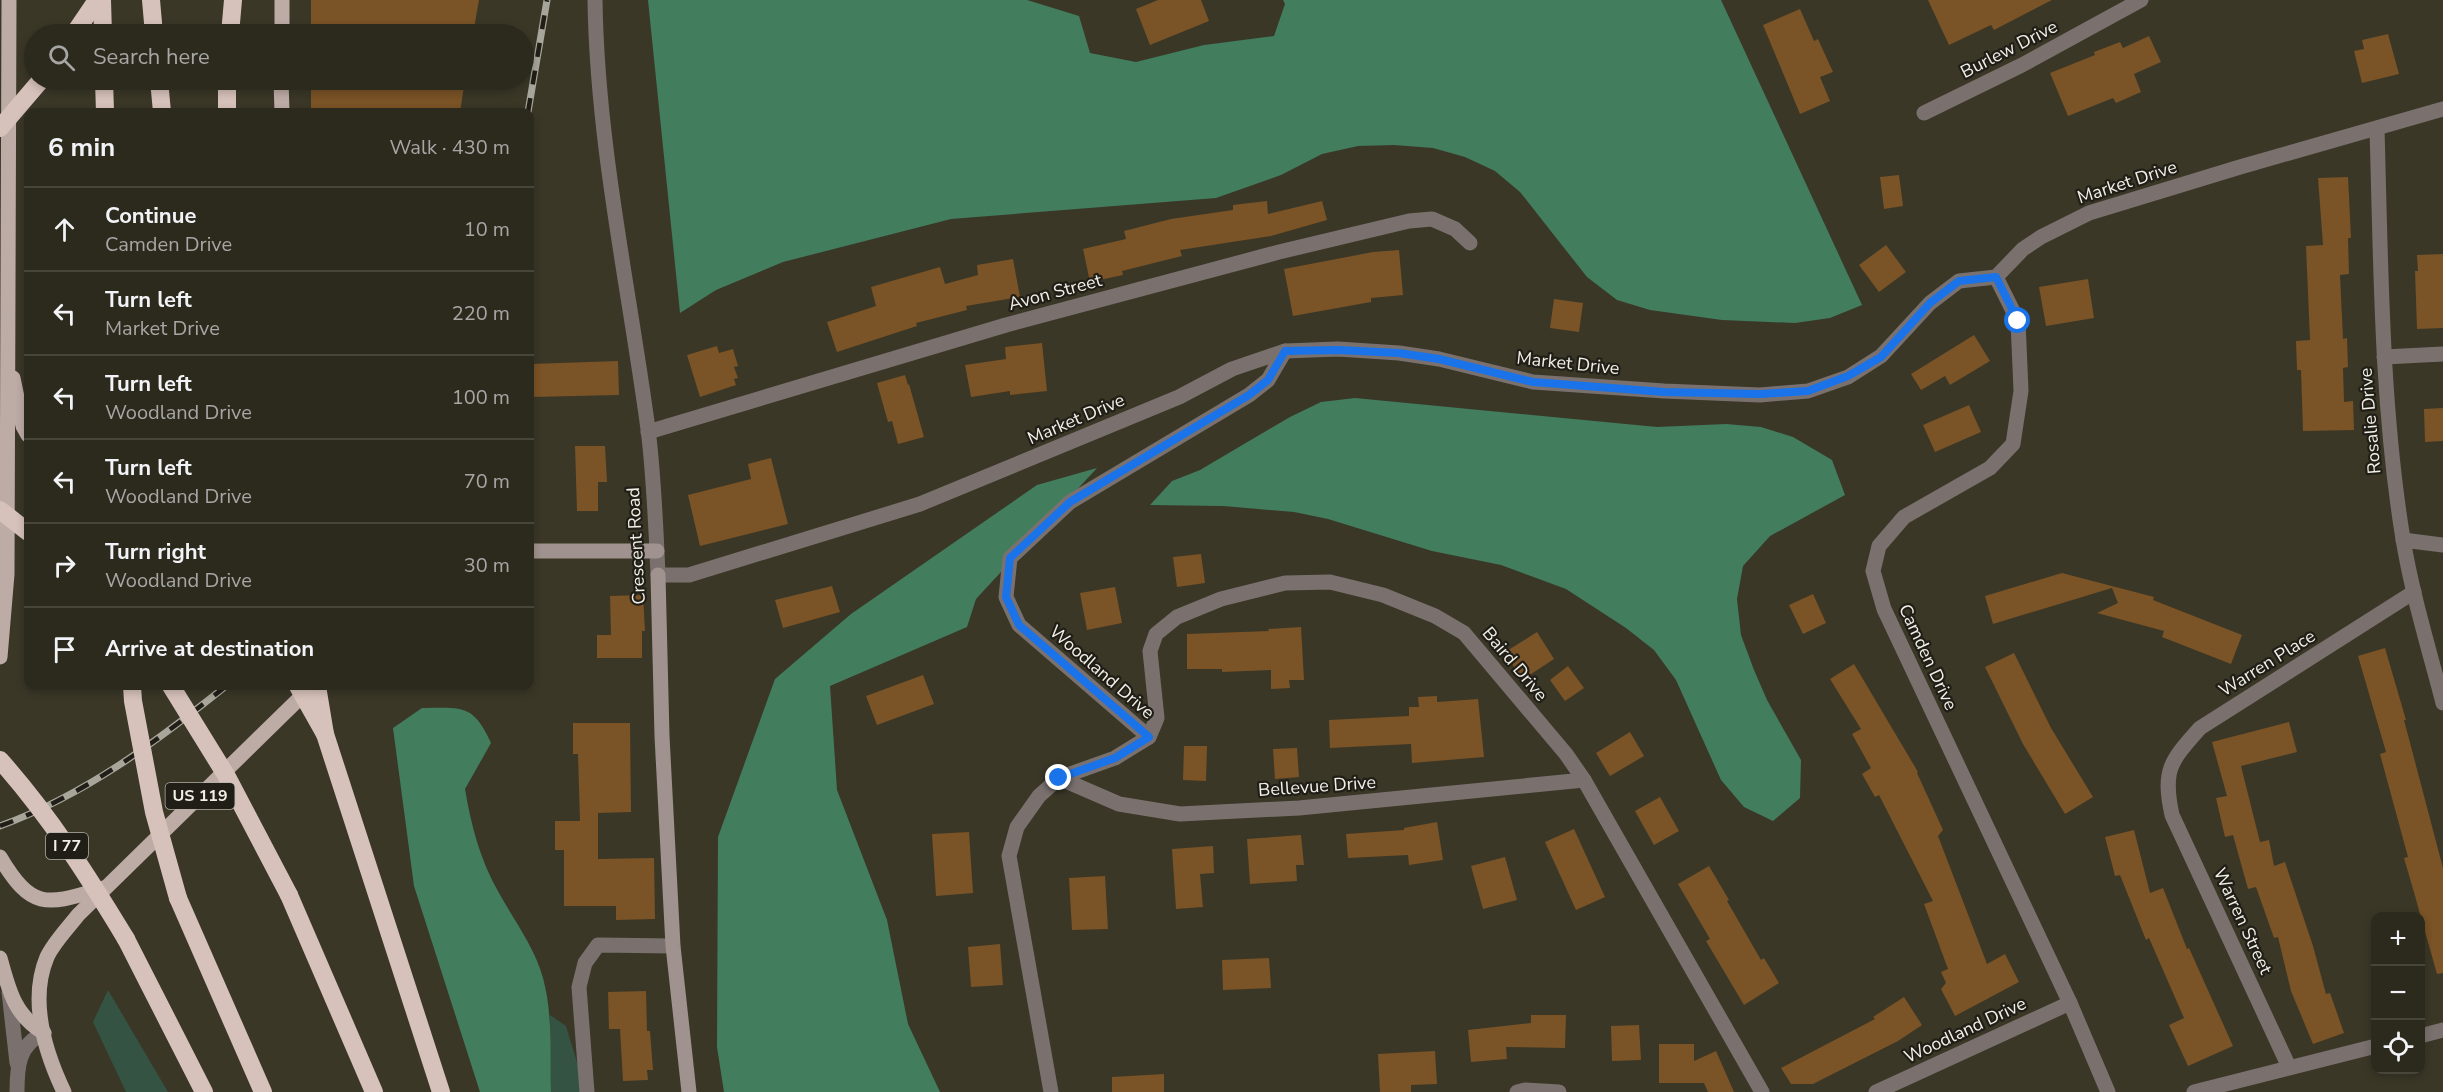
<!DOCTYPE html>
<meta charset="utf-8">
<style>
body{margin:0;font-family:"Nunito Sans",sans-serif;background:#38352a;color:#f1f3f6}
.controls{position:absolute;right:18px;bottom:18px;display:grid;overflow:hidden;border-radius:12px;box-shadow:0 3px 9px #0003}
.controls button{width:54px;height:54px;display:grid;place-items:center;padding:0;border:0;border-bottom:2px solid #48453b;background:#2c291d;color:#f1f3f6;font:30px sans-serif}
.stop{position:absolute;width:18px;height:18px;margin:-14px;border:4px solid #1a73e8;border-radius:50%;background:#fff}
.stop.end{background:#1a73e8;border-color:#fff;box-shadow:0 2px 6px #0008}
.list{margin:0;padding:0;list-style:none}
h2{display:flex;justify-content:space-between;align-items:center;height:78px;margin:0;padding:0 24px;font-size:26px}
h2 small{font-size:20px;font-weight:400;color:#a6a6a4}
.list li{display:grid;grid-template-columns:39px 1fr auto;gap:18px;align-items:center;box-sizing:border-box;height:84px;padding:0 24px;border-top:2px solid #48453b}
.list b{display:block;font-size:22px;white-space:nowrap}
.list p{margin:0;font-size:20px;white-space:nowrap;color:#a6a6a4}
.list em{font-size:20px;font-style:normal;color:#a6a6a4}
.icon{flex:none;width:33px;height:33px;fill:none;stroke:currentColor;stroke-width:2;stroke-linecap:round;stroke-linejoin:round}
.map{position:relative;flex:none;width:2443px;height:1092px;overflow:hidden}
.search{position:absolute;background:#2c291d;box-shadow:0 3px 9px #0003;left:24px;top:24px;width:510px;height:66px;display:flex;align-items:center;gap:15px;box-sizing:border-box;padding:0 21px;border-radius:33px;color:#a6a6a4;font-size:22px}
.panel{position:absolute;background:#2c291d;box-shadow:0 3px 9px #0003;left:24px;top:108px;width:510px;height:582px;border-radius:12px}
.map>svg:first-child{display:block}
.green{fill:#345342}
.forest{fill:#427d5e}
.building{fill:#7a5326}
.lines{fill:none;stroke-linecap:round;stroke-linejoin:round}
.street{stroke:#7a716f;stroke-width:15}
.secondary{stroke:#a0928e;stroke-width:15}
.primary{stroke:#bdaba6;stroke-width:15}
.highway{stroke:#d7c2bb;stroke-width:18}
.rail-casing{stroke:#a8a69a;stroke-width:7}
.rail{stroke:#201e17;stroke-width:4.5;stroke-dasharray:14;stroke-linecap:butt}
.highway-bridge{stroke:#d7c2bb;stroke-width:18}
.route{stroke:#1a73e8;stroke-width:8}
.labels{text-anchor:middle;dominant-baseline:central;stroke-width:4.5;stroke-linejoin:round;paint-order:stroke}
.shield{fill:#201e17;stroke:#b3b1a8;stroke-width:1.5}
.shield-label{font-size:16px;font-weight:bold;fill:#f2f0e6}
.street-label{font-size:18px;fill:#f2f0e6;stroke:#201e17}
</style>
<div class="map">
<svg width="2443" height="1092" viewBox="0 0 2443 1092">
<rect width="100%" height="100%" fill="#3a3727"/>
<g class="green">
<path d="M108,990L168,1092H126L93,1022Z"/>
<path d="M550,1015L566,1026L586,1092H551Z"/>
</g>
<g class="forest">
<path d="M648,0H1027L1079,16L1090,53L1136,62L1204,45L1274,36L1285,4L1283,0H1721L1862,305L1830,318L1795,323L1722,320L1650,310L1617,300L1587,277L1520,192L1495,171L1465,157L1433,148L1394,145L1358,146L1322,154L1281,175L1216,198L951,219L783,262L716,290L680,313Z"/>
<path d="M1355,398L1657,427L1726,424L1761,427L1793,437L1832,460L1845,495L1770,536L1743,566L1737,599L1741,635L1754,670L1767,700L1801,760L1800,798L1773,821L1744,807L1721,780L1676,680L1654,650L1626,628L1566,589L1501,565L1432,551L1328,519L1294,512L1223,506L1150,505L1172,481L1200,470L1290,417L1321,402Z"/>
<path d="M1097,468L976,599L967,627L830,686L837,790L887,920L908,1024L940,1092H724L717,1047L718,837L775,679L851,614L1037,485Z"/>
<path d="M422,708C461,708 473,703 491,743L465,789C471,825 480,860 499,893C514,920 535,948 543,978C553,1015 550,1054 551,1092H480L414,886L393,728Z"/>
</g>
<g class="building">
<path d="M311,0H479L473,34H311Z"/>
<path d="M1158,0H1201L1209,21L1150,45L1136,9Z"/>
<path d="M1928,0H2052L1994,30L1991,25L1949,45Z"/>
<path d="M1800,9L1814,41L1818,39L1833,72L1820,77L1830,101L1800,114L1763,25Z"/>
<path d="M2388,34L2399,74L2362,83L2354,51L2364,49L2362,40Z"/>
<path d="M2149,36L2161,62L2134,74L2141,92L2116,103L2113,98L2068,116L2050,73L2095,55L2094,52L2120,42L2123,48Z"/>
<path d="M311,80H465L460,112H311Z"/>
<path d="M1899,175L1903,206L1884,209L1880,177Z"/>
<path d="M2348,177L2351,238H2348L2349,274L2340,275L2343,339L2347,338L2348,367L2343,368L2344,402L2353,401L2354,430L2303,431L2301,370H2297L2296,341L2310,340L2306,246L2323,245L2318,178Z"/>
<path d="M1267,201L1268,214L1322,201L1327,220L1271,236L1180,250L1182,256L1122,271L1123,275L1090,282L1083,249L1126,239L1124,231L1171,219L1233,210V205Z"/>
<path d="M1886,245L1906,272L1879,292L1859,265Z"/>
<path d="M1399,250L1403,295L1371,298V302L1293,316L1284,269L1373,252Z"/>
<path d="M2443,254V328L2417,329L2415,271H2418L2417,255Z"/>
<path d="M1013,259L1020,297L966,306L967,310L916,323L917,326L837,352L827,322L876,306L871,287L940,267L945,284L978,275L977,265Z"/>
<path d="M2088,279L2094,318L2046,326L2039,287Z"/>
<path d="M1554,299L1583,303L1579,332L1550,328Z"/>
<path d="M1974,335L1990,361L1950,385L1945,376L1921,390L1911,374Z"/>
<path d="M1042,343L1047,391L1010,395V391L971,397L965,365L1006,359L1005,347Z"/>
<path d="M717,346L719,353L733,349L738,366L734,367L738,378L734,379L736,385L700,397L687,355Z"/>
<path d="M618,361L619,395L532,397L531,364Z"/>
<path d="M905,375L908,385L909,384L924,437L898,444L892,421L888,422L877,383Z"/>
<path d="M1969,405L1981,432L1935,452L1923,425Z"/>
<path d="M2443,408V441L2425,442L2424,409Z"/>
<path d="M575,446H605L607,482H598V511H577Z"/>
<path d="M771,458L788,524L700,546L688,495L751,479L748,464Z"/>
<path d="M1201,554L1205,583L1177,587L1173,557Z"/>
<path d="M2062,573L2154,597L2153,600L2242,635L2231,664L2162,637L2164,631L2097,613L2118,603L2112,588L1993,624L1985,596Z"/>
<path d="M832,586L840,612L783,628L775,600Z"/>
<path d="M1115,587L1122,623L1087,630L1080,593Z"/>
<path d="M1813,594L1826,623L1803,634L1789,605Z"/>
<path d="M643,595L645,631H642V658H597V635H611L610,596Z"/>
<path d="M1301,627L1304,680H1289L1290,688L1271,689V670L1222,672V669H1187V634L1269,631L1268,629Z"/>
<path d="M1537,632L1554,659L1522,680L1505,652Z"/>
<path d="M2385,648L2406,720H2404L2443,868V973L2437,974L2415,896L2404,858L2408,857L2380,754L2386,752L2358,656Z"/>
<path d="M2014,653L2051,728L2093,797L2065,814L2023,744L1985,667Z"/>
<path d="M1854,664L1918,772L1917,773L1943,830L1938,836L1987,964L2005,954L2019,982L1955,1016L1941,989L1946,983L1941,972L1948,969L1924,904L1933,901L1879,795L1875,797L1862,774L1871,768L1852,734L1861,729L1830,679Z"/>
<path d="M1568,666L1584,688L1565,701L1550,680Z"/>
<path d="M923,675L934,704L877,725L866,696Z"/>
<path d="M1437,696V702L1478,699L1484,757L1412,763L1411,744L1330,748L1329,720L1409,716V707H1419L1418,697Z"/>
<path d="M2289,722L2297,752L2241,766L2260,842L2269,840L2274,866L2285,862L2313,946L2326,994L2330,993L2344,1033L2313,1044L2291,991L2278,937L2274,938L2256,887L2248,889L2233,835L2225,837L2216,798L2227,796L2212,742Z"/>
<path d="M573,723H630L631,812L598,813V859L654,858L655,919L616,920V906H564V850H555V821H580L578,754H573Z"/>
<path d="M1630,732L1644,756L1610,776L1596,753Z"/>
<path d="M1184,746H1207L1206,781L1183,780Z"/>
<path d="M1297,748L1299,777L1275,779L1273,749Z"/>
<path d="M1660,797L1679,831L1654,845L1635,811Z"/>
<path d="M1437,822L1443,860L1409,865L1408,855L1348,858L1346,834L1404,830V828Z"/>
<path d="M1574,829L1605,897L1576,910L1545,842Z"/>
<path d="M2134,830L2150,893L2163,888L2187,949L2189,948L2233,1046L2188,1066L2169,1025L2184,1018L2149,938L2146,940L2120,875L2115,876L2105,837Z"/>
<path d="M969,832L973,893L936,896L932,834Z"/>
<path d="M1301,835L1304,865H1296L1297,881L1250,884L1247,839Z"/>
<path d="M1213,846L1214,873L1200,874L1203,907L1176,909L1172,849Z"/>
<path d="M1505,857L1517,900L1483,909L1471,866Z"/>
<path d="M1709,866L1729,900L1727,901L1761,960L1764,958L1779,983L1744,1005L1706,941L1710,939L1678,884Z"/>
<path d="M1105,876L1108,929L1072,930L1069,878Z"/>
<path d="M1000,944L1003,985L971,987L968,947Z"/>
<path d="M1269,958L1271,988L1223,990L1222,960Z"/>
<path d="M646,991L647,1031H650L653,1070H647L648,1080L623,1081L620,1029H609L608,992Z"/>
<path d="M1904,997L1922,1025L1898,1041L1813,1084H1791L1781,1068L1875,1019L1873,1017Z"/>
<path d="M1531,1015H1566L1565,1048L1506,1047L1507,1059L1471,1062L1468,1030L1531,1023Z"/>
<path d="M1639,1025L1641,1060L1612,1061L1611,1026Z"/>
<path d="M1659,1044H1694V1061L1716,1051L1734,1092H1708L1704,1083H1659Z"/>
<path d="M1435,1051L1437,1084L1411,1085V1092H1380L1378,1054Z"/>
<path d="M1164,1074V1092H1112V1077Z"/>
</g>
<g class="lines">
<g class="street">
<path d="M595,0C597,144 629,287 648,429C654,477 656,527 658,575H689L920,504L1179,397L1232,369L1285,351L1338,349L1399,353L1439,359L1533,382L1664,391L1760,395L1808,391L1848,377L1881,356L1930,303L1959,281L1996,277L2023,249L2041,237L2089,213L2240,167L2443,109"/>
<path d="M1924,113L2022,65L2141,0"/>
<path d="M2377,129C2381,266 2381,404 2403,539C2412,594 2429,649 2443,703"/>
<path d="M1996,277L2018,321L2021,391L2013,444L1990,468L1904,517L1879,546L1873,571L1884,609L2070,1003L2108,1092"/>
<path d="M2384,357L2443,354"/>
<path d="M648,432L1006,325L1279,252L1409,221L1432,219L1455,229L1470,243"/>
<path d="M2403,540L2443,545"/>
<path d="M1149,737L1157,718L1150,651L1156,634L1177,617L1221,599L1285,583L1330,582L1383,595L1435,616L1464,633L1566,754L1584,780L1762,1092"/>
<path d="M1059,778L1119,804L1180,814L1299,808L1584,780"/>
<path d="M9,992L17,1063"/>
<path d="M2420,1036L2443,1030"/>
<path d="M2289,1067L2172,815C2162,769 2171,761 2200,728L2414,592"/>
<path d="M17,1092C17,1067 18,1045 44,1033"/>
<path d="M587,1092L579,987L585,963L598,945L673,946"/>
<path d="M1051,1092L1009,856L1017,827L1039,796L1059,778L1115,758L1149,737L1019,625L1006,597L1010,558L1070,502L1249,395L1268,380L1285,351"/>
<path d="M1517,1092L1525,1090L1559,1092"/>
<path d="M1876,1092L2070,1003"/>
<path d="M2194,1092L2376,1046"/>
</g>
<g class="secondary">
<path d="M530,551H657"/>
<path d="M658,575L662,736L673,946L689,1092"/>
</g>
<g class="primary">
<path d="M282,34V0"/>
<path d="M281,80L282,112"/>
<path d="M13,378L23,426L28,435"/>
<path d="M0,657L7,574L9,0"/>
<path d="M0,857C33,913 49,904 104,888"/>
<path d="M0,958C9,990 14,1015 44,1033"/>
<path d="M64,1092C45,1052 29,1000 47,957C54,942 68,928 78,915L309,689"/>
</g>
<g class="highway">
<path d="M102,0L103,34"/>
<path d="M151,0L154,34"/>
<path d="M74,34L97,0"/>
<path d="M230,34L233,0"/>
<path d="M104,80L105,112"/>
<path d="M159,80L162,112"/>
<path d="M227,112V80"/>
<path d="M317,686L325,734L441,1092"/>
<path d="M289,895L374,1092"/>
<path d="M178,898L263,1092"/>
<path d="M126,939L204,1092"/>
</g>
<defs>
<g id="rail">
<path d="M528,112L547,0"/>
<path d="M0,826C85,795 156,742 226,686"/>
</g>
</defs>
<use href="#rail" class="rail-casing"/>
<use href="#rail" class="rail"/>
<g class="highway-bridge">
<path d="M0,128L41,80"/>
<path d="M0,510L28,532"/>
<path d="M132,686L133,701L154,812L178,898"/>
<path d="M171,686L226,775L289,895"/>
<path d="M298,686L325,734"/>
<path d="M0,760C49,815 88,876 126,939"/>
</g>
</g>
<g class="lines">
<path class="route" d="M1059,778L1115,758L1149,737L1019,625L1006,597L1010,558L1070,502L1249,395L1268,380L1285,351L1338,350L1399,353L1439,359L1533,382L1664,392L1760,394L1808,391L1848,376L1881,357L1930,303L1959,281L1996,277L2018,321"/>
</g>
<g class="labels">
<g class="shield">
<rect x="165.5" y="783" width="69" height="26" rx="4.5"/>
<rect x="46" y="833" width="42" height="26" rx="4.5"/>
</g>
<g class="shield-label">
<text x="200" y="796">US 119</text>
<text x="67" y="846">I 77</text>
</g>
<g class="street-label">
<text transform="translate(2009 49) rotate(-27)">Burlew Drive</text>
<text transform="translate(2127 182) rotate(-18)">Market Drive</text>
<text transform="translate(1055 292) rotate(-15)">Avon Street</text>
<text transform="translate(1568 363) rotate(6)">Market Drive</text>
<text transform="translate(1076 419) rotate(-23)">Market Drive</text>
<text transform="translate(2370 421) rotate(-95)">Rosalie Drive</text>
<text transform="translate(636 546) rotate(-93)">Crescent Road</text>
<text transform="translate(1928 657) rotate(65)">Camden Drive</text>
<text transform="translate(2267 663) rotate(-32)">Warren Place</text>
<text transform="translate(1515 664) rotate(50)">Baird Drive</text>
<text transform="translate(1102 672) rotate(41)">Woodland Drive</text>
<text transform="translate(1317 786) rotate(-4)">Bellevue Drive</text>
<text transform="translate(2243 921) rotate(65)">Warren Street</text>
<text transform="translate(1965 1030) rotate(-25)">Woodland Drive</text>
</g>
</g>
</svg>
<div class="controls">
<button>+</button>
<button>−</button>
<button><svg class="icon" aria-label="locate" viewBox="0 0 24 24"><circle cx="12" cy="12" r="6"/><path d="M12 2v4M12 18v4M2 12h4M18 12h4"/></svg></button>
</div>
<div class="stop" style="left:2018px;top:321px"></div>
<div class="stop end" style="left:1059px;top:778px"></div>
<div class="search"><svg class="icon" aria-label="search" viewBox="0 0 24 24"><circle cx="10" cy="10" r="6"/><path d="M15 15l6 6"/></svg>Search here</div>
<section class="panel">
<h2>6 min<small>Walk · 430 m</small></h2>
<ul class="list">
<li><svg class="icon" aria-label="ahead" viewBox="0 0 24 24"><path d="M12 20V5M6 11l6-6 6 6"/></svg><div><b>Continue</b><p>Camden Drive</p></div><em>10 m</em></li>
<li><svg class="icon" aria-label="left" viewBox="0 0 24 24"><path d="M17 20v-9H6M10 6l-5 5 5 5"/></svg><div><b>Turn left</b><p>Market Drive</p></div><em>220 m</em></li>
<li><svg class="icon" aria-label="left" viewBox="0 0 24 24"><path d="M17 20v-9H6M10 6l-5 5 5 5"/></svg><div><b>Turn left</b><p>Woodland Drive</p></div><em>100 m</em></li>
<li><svg class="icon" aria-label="left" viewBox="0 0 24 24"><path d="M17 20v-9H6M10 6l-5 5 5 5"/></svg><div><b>Turn left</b><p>Woodland Drive</p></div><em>70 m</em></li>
<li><svg class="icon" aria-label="right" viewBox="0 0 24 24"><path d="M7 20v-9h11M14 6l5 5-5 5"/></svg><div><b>Turn right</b><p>Woodland Drive</p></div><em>30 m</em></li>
<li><svg class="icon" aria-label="arrive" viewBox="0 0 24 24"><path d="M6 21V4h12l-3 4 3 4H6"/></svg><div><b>Arrive at destination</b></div></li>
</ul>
</section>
</div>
